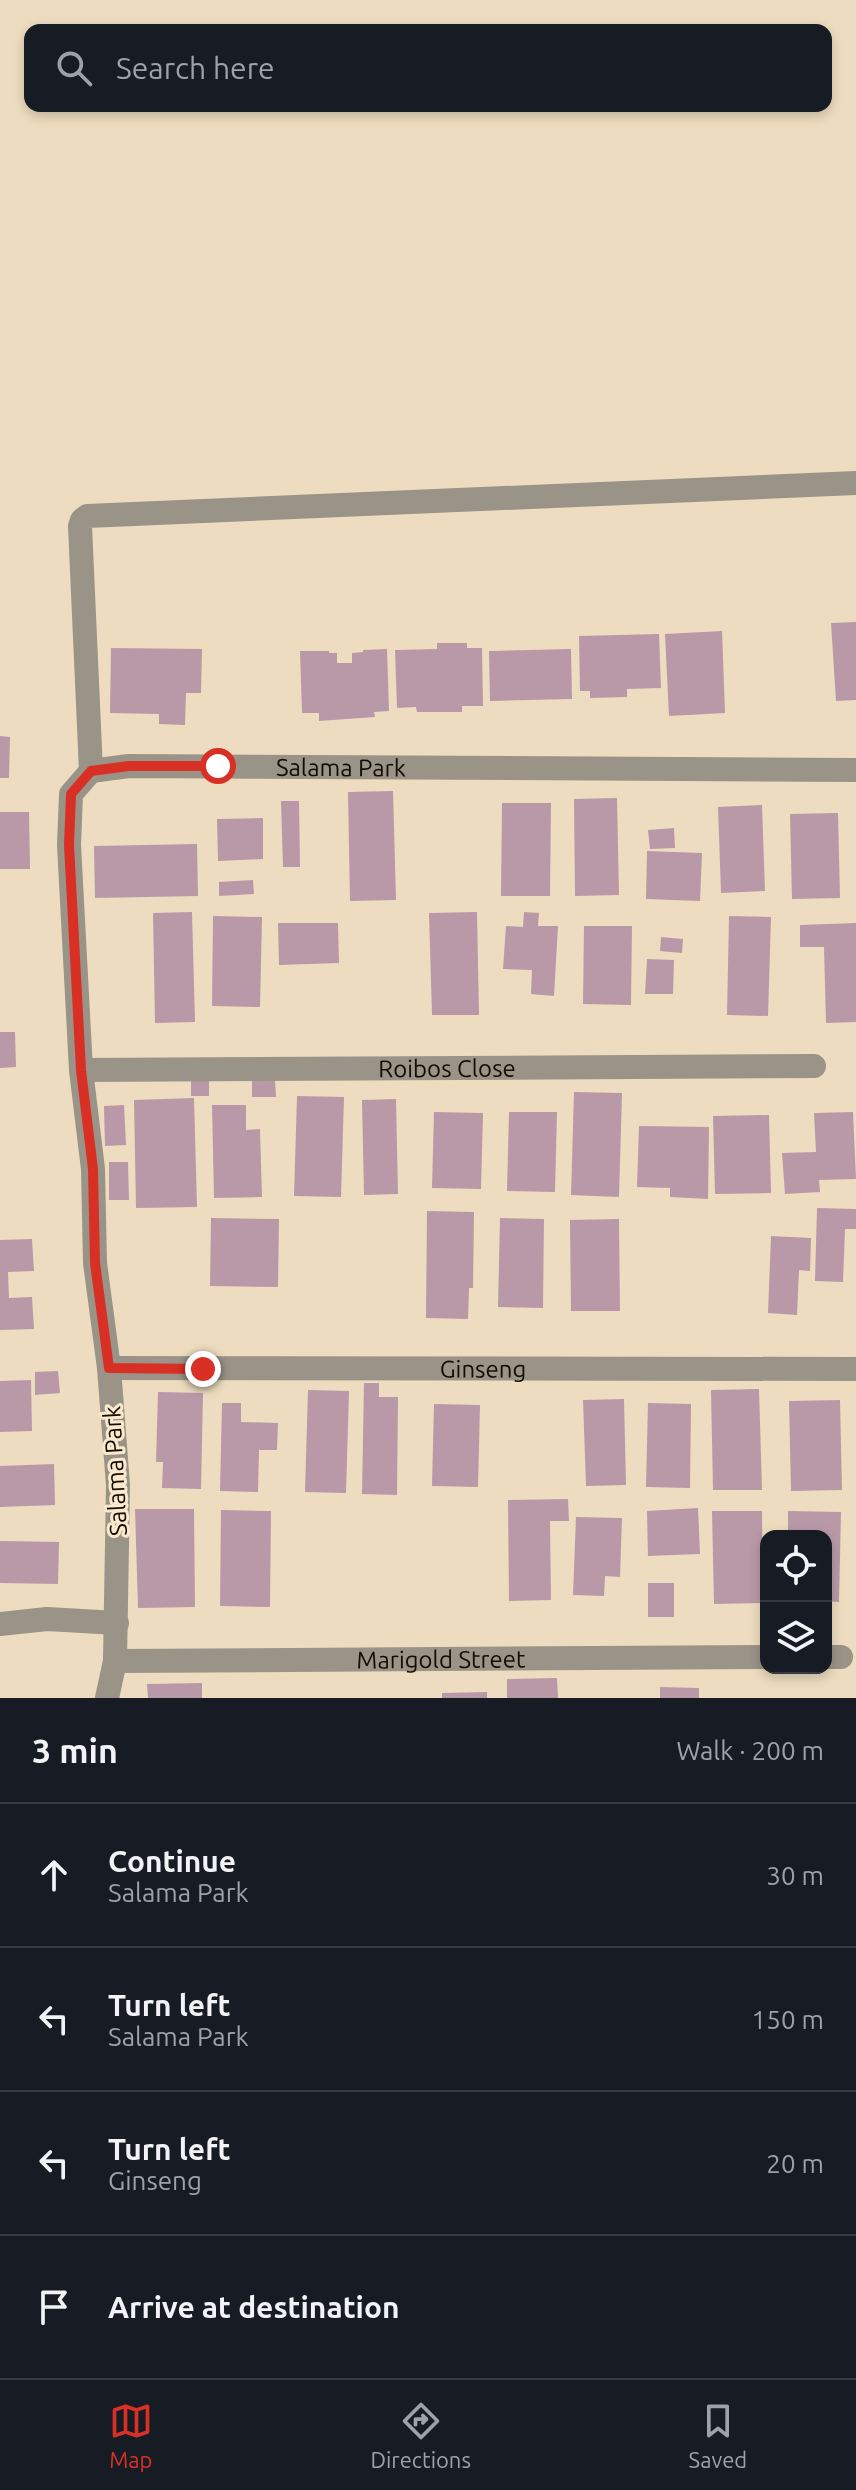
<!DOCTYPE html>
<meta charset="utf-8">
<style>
body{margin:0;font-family:Ubuntu,sans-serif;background:#242831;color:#f1f3f6}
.controls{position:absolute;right:24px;bottom:24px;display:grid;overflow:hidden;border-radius:16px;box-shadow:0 4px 12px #0003}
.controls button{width:72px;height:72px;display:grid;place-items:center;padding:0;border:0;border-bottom:2px solid #363941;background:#171b24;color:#f1f3f6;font:40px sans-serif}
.stop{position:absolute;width:24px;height:24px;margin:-18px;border:6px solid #d93025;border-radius:50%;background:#fff}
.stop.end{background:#d93025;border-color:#fff;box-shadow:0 2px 8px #0008}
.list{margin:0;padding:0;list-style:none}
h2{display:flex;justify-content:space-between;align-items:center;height:104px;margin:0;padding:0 32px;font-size:34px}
h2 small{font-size:26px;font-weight:400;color:#9ea1a6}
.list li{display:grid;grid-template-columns:52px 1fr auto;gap:24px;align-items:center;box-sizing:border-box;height:144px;padding:0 32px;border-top:2px solid #363941}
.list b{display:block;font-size:30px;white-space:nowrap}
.list p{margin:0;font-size:26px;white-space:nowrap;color:#9ea1a6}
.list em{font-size:26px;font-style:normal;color:#9ea1a6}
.icon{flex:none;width:44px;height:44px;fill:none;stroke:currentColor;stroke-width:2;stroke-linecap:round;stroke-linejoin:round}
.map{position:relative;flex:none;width:856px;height:1698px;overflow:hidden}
.search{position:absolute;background:#171b24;box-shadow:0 4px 12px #0003;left:24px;right:24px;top:24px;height:88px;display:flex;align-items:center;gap:20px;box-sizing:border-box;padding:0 28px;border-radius:16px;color:#9ea1a6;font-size:30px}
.sheet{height:680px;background:#171b24}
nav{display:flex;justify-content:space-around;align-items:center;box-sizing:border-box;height:112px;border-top:2px solid #363941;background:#171b24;font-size:22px;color:#9ea1a6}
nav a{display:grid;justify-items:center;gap:4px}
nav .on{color:#d93025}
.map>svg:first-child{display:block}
.building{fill:#b999a8}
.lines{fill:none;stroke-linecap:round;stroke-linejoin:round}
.street{stroke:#9a9387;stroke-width:24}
.route{stroke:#d93025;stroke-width:10}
.labels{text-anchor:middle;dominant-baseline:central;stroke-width:6;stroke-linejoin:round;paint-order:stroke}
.street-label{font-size:24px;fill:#130d04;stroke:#fae9cc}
</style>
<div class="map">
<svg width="856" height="1698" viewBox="0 0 856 1698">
<rect width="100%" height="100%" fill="#eddcbf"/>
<g class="building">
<path d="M856,622V700L836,701L831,623Z"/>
<path d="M722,631L725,713L669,716L665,634Z"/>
<path d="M659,634L661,688L627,689V697L590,698V691H580L579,636Z"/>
<path d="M437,643H467V648H482L483,706H462V712H417L416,707L397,708L395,650L437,649Z"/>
<path d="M111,648L202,649L201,693H186L185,725L159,724V714L110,713Z"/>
<path d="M387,649L389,711L374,712L375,717L319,721V713H302L300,651H329V653H337V663H352V653L363,652V650Z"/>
<path d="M571,649L572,699L490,701L489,651Z"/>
<path d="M0,736L10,737L9,778H0Z"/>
<path d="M393,791L396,900L350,901L348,792Z"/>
<path d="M617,798L619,895L575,896L574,799Z"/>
<path d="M281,801H299L300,867H283Z"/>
<path d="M502,803H551L550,896H501Z"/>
<path d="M762,805L765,891L721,893L718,807Z"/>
<path d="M0,812H29L30,869H0Z"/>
<path d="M838,813L840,898L792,899L790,814Z"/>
<path d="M263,818V859L218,861L217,819Z"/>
<path d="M674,828L675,848L650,849L648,830Z"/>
<path d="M197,844L198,896L95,898L94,846Z"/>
<path d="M647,851L702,853L700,901L646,899Z"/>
<path d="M253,880L254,894L219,896V882Z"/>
<path d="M192,912L195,1022L155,1023L153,913Z"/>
<path d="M477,912L479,1015H432L429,913Z"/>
<path d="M524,912L539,913L538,926H558L554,996L531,994L532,970L503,969L506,926L523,927Z"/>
<path d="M213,916L262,917L260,1007L212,1006Z"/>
<path d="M729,916L771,917L768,1016L727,1015Z"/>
<path d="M278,923H338L339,963L279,965Z"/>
<path d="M856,923V1022L826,1023L824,947H800V925Z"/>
<path d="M584,926H632L631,1005L583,1004Z"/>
<path d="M661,937L683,939L682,953L660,951Z"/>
<path d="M647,959L674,960L673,994H645Z"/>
<path d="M0,1032H15L16,1067L0,1068Z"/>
<path d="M209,1080V1096H191V1081Z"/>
<path d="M252,1080H275L276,1097H252Z"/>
<path d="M574,1092L622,1093L619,1197L571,1195Z"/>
<path d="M297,1096L344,1097L341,1197L294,1196Z"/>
<path d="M194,1098L197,1207L136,1208L134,1100Z"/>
<path d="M396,1099L398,1194L364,1195L362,1100Z"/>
<path d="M124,1105L126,1145L105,1146L104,1106Z"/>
<path d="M212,1105H246V1130L260,1129L262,1197L214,1198Z"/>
<path d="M434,1112L483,1113L481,1189L432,1188Z"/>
<path d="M509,1112H557L555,1192L507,1191Z"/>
<path d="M853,1112L856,1179L819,1180L820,1192L785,1194L782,1153L816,1152L814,1113Z"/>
<path d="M769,1115L771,1193L715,1194L713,1116Z"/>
<path d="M639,1126L709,1127L708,1199L670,1197V1188L637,1187Z"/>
<path d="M109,1162H128L129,1200H109Z"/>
<path d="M817,1208L856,1209V1229H845L843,1282L815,1281Z"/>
<path d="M427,1211L474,1212L473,1288H469L468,1319L426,1318Z"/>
<path d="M211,1218L279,1219L278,1287L210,1286Z"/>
<path d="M500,1218L544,1219L543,1308L498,1307Z"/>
<path d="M619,1219L620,1311H571L570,1220Z"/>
<path d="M771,1236L811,1238L810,1271L799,1270L797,1315L768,1313Z"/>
<path d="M32,1239L34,1271L8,1272L9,1298L32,1297L34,1329L0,1330V1240Z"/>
<path d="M58,1371L60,1393L35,1395V1372Z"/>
<path d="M31,1380L32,1431L0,1432V1381Z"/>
<path d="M364,1383H379V1397H398L397,1495L362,1494Z"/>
<path d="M759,1389L762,1490H713L711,1390Z"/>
<path d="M308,1390L349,1391L346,1493L305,1492Z"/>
<path d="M158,1392L203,1393L201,1489L162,1488L163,1462H156Z"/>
<path d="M624,1399L626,1485L586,1486L583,1400Z"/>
<path d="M840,1400L842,1490L791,1491L789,1401Z"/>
<path d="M222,1403H241V1422L278,1423L277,1450H259L258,1492L220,1491Z"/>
<path d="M648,1403L691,1404L690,1488L646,1487Z"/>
<path d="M434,1404L480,1405L478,1487L432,1486Z"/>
<path d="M54,1464L55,1505L0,1507V1466Z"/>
<path d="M568,1499L569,1521H550L551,1600L509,1601L508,1500Z"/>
<path d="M698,1508L700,1554L648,1556L647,1511Z"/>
<path d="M135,1509H194L195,1607L138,1608Z"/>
<path d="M221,1510L271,1511L270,1607L220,1606Z"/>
<path d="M712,1511H762L763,1603L714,1604Z"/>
<path d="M788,1511L841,1512L839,1602L826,1601V1536H788Z"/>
<path d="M576,1517L622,1518L620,1577L605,1576L604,1596L573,1595Z"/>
<path d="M0,1541L59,1542L58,1584L0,1583Z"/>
<rect x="648" y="1583" width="26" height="34"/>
<path d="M557,1678L558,1698H507V1679Z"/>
<path d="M202,1683V1698H148L147,1684Z"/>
<path d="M660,1687L699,1688V1698H660Z"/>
<path d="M487,1692V1698H442V1693Z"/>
</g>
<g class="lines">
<g class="street">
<path d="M91,771L80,526L82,520L87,516L856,483"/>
<path id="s1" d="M81,1070L814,1066"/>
<path id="s2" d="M109,1368L856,1369"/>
<path d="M0,1624L47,1619L117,1623"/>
<path d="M826,1657H841"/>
<path id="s3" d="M115,1661L766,1657"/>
<path id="s4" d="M107,1698L115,1661L118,1485L109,1368L95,1263L93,1169L81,1070L69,845L71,794L91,771L129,766L856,770"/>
</g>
</g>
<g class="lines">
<path class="route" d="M203,1369L109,1368L95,1263L93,1169L81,1070L69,845L71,794L91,771L129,766H218"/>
</g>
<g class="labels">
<g class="street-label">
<text stroke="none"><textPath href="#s4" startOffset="1188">Salama Park</textPath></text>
<text stroke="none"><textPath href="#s1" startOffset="366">Roibos Close</textPath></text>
<text stroke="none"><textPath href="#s2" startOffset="374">Ginseng</textPath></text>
<text transform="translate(115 1471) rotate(-93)">Salama Park</text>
<text stroke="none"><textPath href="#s3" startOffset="326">Marigold Street</textPath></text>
</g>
</g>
</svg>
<div class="controls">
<button><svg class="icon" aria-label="locate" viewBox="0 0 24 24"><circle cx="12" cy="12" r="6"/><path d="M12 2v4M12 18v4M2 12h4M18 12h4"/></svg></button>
<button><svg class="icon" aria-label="layers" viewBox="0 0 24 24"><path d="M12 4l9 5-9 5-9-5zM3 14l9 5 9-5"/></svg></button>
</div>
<div class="stop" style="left:218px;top:766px"></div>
<div class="stop end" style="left:203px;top:1369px"></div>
<div class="search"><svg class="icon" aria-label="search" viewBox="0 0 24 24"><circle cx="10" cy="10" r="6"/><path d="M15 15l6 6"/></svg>Search here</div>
</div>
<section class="sheet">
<h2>3 min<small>Walk · 200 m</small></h2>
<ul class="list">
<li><svg class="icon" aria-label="ahead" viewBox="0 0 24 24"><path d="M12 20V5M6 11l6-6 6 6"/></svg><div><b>Continue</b><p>Salama Park</p></div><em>30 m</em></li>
<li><svg class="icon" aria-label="left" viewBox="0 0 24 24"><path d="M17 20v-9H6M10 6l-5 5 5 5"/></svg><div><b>Turn left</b><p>Salama Park</p></div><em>150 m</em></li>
<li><svg class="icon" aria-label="left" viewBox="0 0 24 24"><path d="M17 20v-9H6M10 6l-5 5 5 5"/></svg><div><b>Turn left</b><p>Ginseng</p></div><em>20 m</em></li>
<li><svg class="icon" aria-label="arrive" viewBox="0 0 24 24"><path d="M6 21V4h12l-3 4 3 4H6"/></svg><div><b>Arrive at destination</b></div></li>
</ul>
</section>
<nav>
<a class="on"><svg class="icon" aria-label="map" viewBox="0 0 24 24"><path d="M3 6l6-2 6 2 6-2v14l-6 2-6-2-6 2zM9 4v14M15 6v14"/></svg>Map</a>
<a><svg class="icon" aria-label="directions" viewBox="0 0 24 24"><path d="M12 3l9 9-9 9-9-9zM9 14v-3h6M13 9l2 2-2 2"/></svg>Directions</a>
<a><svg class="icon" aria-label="saved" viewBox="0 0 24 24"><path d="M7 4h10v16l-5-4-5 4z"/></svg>Saved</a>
</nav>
